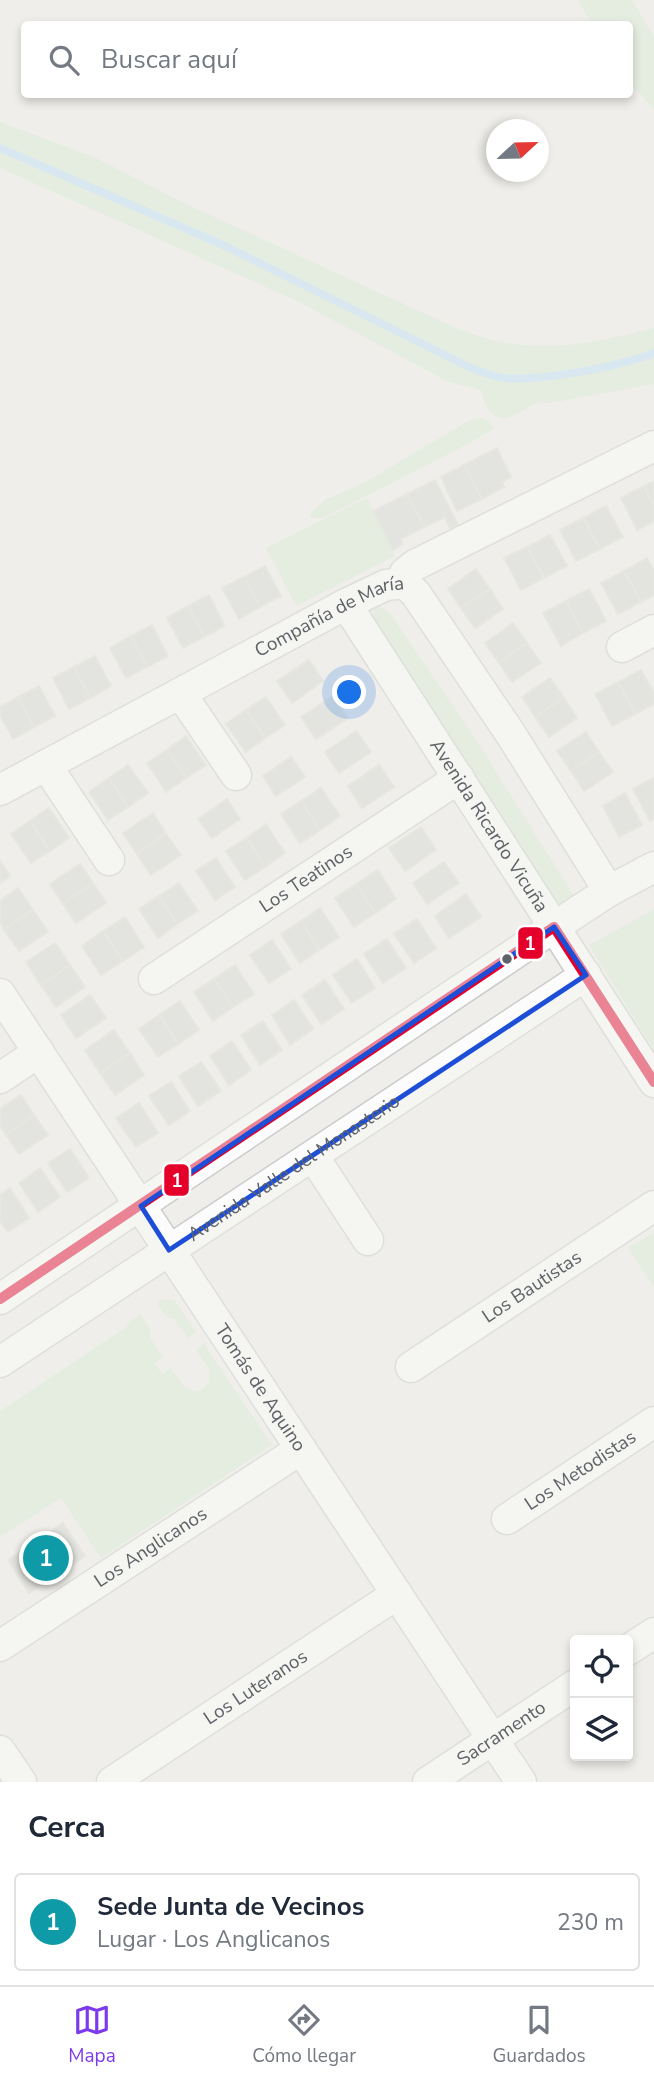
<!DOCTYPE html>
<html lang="es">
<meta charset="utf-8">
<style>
body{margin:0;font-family:"Nunito Sans",sans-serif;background:#f6f6f7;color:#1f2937}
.controls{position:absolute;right:21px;bottom:21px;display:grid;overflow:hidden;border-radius:7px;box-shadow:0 4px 10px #0003}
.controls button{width:63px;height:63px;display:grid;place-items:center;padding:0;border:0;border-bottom:2px solid #e0e1e3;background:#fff;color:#1f2937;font:35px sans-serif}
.compass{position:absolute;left:486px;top:119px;width:63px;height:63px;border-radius:50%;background:#fff;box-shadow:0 4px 10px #0003;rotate:68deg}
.you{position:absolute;left:350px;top:693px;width:24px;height:24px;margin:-18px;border:5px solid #fff;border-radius:50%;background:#1a73e8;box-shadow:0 0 0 10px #1a73e833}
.badge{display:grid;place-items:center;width:46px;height:46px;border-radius:50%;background:#7c3aed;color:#fff;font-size:23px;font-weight:700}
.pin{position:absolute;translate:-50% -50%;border:4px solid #fff;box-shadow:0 2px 7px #0006}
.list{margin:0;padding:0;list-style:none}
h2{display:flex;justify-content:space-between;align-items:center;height:91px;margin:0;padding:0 28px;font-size:30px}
h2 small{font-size:23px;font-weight:400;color:#747a83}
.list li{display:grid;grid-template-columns:46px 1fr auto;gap:21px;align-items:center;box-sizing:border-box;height:98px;margin:0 14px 14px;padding:0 14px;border:2px solid #e0e1e3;border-radius:7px}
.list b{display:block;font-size:26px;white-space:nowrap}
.list p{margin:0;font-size:23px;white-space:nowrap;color:#747a83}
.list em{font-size:23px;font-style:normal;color:#747a83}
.icon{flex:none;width:38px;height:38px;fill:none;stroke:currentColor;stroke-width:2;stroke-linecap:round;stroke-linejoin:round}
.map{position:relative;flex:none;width:654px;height:1782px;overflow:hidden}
.search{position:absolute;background:#fff;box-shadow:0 4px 10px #0003;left:21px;right:21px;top:21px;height:77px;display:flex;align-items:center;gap:18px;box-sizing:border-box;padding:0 24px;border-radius:7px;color:#747a83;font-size:26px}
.sheet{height:203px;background:#fff}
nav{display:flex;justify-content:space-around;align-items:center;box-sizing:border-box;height:98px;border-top:2px solid #e0e1e3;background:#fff;font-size:19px;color:#747a83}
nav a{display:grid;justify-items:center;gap:4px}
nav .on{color:#7c3aed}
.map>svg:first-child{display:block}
.green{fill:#d8ebd6}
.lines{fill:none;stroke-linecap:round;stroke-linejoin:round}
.stream{stroke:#bfe0f9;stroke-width:8}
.building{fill:#d6d5d3;stroke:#deddd9;stroke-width:2}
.minor-casing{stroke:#cbcccc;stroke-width:33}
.minor{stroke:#fdfcfc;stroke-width:30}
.bus-1-casing{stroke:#fff;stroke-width:16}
.bus-1{stroke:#e4002b;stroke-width:10}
.marked{fill:none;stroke:#1d4ed8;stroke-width:5;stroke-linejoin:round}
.bus-dot{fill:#5f6368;stroke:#fff;stroke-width:2.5}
.labels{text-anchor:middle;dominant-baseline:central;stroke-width:6;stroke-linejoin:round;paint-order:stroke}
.street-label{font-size:19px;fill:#5f6368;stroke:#fff}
.line-badge{stroke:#fff;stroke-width:2.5}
.badge-label{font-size:19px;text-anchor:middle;font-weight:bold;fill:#fff}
</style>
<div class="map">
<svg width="654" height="1782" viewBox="0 0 654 1782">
<rect width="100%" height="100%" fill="#efeeea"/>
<g class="green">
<path d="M578,0H632L654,37V109L630,83V24H592Z"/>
<path d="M0,122L94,157L184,203L454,327C524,358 582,346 654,328V384L550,403C548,403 541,402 539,402C523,407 504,431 489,410C485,404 482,398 481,390L449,382L295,300L0,168Z"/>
<path d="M483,418L490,422L493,429L466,445L323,518H311L310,514L325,500L365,482L472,419Z"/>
<path d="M367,498L395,556L296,606L266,548Z"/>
<path d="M380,607L390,613L478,743L574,896L557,907L483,788L371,619L374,609Z"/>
<path d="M654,909V1050L589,945Z"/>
<path d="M654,1232V1287L628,1248Z"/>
<path d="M162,1299L174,1300L196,1332L188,1338L174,1319L166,1317L157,1303Z"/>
<path d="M140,1314L150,1329V1338L163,1357L155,1363L162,1374L171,1368C181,1383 192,1402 209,1383V1369L196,1350L204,1344L272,1445L101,1558L61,1498L0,1537V1411L129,1325L127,1323Z"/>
</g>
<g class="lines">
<path class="stream" d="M0,148L223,245L473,369C483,372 494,377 504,378C543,381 617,367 654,353"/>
</g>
<g class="building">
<path d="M497,448L511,477L502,482L504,487L482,499L464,465Z"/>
<path d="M464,465L482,499L457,511L441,477Z"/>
<path d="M435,480L458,525L450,528L445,517L424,527L407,494Z"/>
<path d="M654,481V506L644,486Z"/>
<path d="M644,486L654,506V521L637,530L621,498Z"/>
<path d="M407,494L424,527L400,539L403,544L393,550L373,511Z"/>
<path d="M606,506L623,537L600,549L583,518Z"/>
<path d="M583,518L600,549L576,561L560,530Z"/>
<path d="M550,535L567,566L544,578L527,547Z"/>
<path d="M527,547L544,578L521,590L504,558Z"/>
<path d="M647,558L654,571V595L641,602L624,571Z"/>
<path d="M265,566L281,596L260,607L244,577Z"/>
<path d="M476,569L490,589L461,608L448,589Z"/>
<path d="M624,571L641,602L618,614L601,583Z"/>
<path d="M244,577L260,607L239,619L222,588Z"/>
<path d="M490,589L503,609L475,628L461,608Z"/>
<path d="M589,589L606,621L583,633L566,601Z"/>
<path d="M209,595L225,626L204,637L188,606Z"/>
<path d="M566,601L583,633L561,646L543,613Z"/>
<path d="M188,606L204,637L183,648L167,618Z"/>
<path d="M513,623L527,643L499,663L485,643Z"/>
<path d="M152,625L168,656L147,667L131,636Z"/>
<path d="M131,636L147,667L126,678L110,648Z"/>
<path d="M527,643L541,663L512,682L499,663Z"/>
<path d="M95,656L111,686L90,698L74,667Z"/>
<path d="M309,660L323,681L292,703L277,681Z"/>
<path d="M74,667L90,698L69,709L53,678Z"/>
<path d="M641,670L654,693V704L635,714L618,682Z"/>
<path d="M550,678L564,698L535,717L522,697Z"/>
<path d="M618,682L635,714L612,726L595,694Z"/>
<path d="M39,686L55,716L34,727L18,697Z"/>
<path d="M333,696L348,718L316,739L301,717Z"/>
<path d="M18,697L34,727L13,739L0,715V707Z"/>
<path d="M266,697L285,725L265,738L246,710Z"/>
<path d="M564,698L577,718L549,737L535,717Z"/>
<path d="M246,710L265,738L246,752L226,724Z"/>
<path d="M356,731L371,752L339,773L325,752Z"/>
<path d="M586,732L599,752L571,771L557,751Z"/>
<path d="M186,736L206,765L186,778L167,750Z"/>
<path d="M167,750L186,778L166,792L147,763Z"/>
<path d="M599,752L613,772L584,791L571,771Z"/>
<path d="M291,757L305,777L276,796L263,776Z"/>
<path d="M128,765L148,793L128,807L109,778Z"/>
<path d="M379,765L394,787L362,808L348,786Z"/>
<path d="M109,778L128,807L108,820L89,792Z"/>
<path d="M654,778V819L650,821L633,789Z"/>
<path d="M321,788L340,816L320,830L301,801Z"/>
<path d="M625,793L642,825L619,837L603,806Z"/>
<path d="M227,799L240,819L212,838L198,819Z"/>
<path d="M301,801L320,830L300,843L281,814Z"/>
<path d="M49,808L69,838L50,851L30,821Z"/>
<path d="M153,813L166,834L137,854L123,833Z"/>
<path d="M30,821L50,851L31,863L11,834Z"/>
<path d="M266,824L285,853L265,867L247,838Z"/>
<path d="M421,827L436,850L405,871L389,848Z"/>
<path d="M166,834L181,855L151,875L137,854Z"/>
<path d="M247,838L265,867L245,880L226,851Z"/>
<path d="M216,858L235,887L215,900L196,871Z"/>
<path d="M0,861L10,876L0,883Z"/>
<path d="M444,862L459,883L427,904L413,883Z"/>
<path d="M80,864L93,883L63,904L50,884Z"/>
<path d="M378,870L396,899L375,913L356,884Z"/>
<path d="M93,883L106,903L76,923L63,904Z"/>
<path d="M179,883L198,911L177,924L159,896Z"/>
<path d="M356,884L375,913L354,927L335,898Z"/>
<path d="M18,888L33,910L4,930L0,923V901Z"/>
<path d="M466,894L481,917L449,938L435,916Z"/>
<path d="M159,896L177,924L158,938L139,909Z"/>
<path d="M320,908L339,937L319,950L301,921Z"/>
<path d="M33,910L48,932L19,951L4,930Z"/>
<path d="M125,917L144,947L123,961L103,931Z"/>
<path d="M417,919L436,948L414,963L394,934Z"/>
<path d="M301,921L319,950L300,963L281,934Z"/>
<path d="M103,931L123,961L101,975L82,946Z"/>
<path d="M387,939L406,968L383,983L364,954Z"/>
<path d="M272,940L291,969L269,983L250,955Z"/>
<path d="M55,943L70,965L41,985L26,962Z"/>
<path d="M357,959L375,988L352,1003L333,975Z"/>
<path d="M70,965L85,987L56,1007L41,985Z"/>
<path d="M235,965L254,994L233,1007L214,979Z"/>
<path d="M214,979L233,1007L213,1021L194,992Z"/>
<path d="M325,980L344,1009L321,1024L302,995Z"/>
<path d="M90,995L106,1018L76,1038L61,1015Z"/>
<path d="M294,1000L313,1029L290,1045L272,1015Z"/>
<path d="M180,1001L199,1030L178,1044L159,1015Z"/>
<path d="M159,1015L178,1044L158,1057L139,1029Z"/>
<path d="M263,1021L282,1050L260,1065L241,1035Z"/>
<path d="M114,1030L130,1053L100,1073L85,1050Z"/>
<path d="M232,1041L251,1070L229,1085L210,1056Z"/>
<path d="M130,1053L144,1075L115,1095L100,1073Z"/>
<path d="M201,1062L221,1091L198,1106L179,1076Z"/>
<path d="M171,1082L190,1111L169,1125L149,1096Z"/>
<path d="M21,1095L34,1115L6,1135L0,1126V1109Z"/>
<path d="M139,1103L158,1133L136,1147L116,1118Z"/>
<path d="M34,1115L48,1135L19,1154L6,1135Z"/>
<path d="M70,1149L89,1178L67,1192L48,1163Z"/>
<path d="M40,1168L60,1197L38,1212L19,1183Z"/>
<path d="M10,1188L29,1218L8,1232L0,1221V1195Z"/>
<path d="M63,1523L85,1556L29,1593L8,1560Z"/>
</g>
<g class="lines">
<defs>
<g id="minor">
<path d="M405,583L416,594L510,733L609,891"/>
<path d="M405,583V573L415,565L654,446"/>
<path id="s1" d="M346,604L654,1082"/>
<path d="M622,647L654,630"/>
<path d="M181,694L236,775"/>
<path d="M46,765L109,860"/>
<path id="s2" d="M0,790L346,604L386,585L405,583"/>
<path id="s3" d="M154,979L459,778"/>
<path id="s4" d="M0,994L521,1782"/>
<path d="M0,1078L39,1052"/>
<path d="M313,1156L368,1240"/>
<path d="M0,1299L554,927L609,891L654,867"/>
<path id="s5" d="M0,1362L586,975"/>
<path id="s6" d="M411,1367L654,1206"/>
<path id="s7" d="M507,1519L654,1422"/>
<path id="s8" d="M0,1646L301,1449"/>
<path d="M628,1650L654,1633"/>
<path d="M0,1751L21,1782"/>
<path id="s9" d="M112,1782L397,1594"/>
<path id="s10" d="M428,1782L575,1685"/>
</g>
</defs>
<use href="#minor" class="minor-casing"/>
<use href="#minor" class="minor"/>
<defs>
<path id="bus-1" d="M0,1299L554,927L654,1082"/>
</defs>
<use href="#bus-1" class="bus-1-casing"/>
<use href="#bus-1" class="bus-1"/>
</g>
<path d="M0 0H654V1782H0ZM554,927L586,975L169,1250L141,1206Z" fill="#efeeea" fill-opacity=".55" fill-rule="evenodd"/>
<path class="marked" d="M554,927L586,975L169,1250L141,1206Z"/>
<circle class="bus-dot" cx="507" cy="959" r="6"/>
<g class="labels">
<g class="street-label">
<text stroke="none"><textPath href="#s2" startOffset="373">Compañía de María</textPath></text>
<text stroke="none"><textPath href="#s1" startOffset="264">Avenida Ricardo Vicuña</textPath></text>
<text stroke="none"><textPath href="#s3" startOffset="182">Los Teatinos</textPath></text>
<text stroke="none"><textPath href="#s5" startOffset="352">Avenida Valle del Monasterio</textPath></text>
<text stroke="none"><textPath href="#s6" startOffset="145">Los Bautistas</textPath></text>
<text stroke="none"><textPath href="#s4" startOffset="472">Tomás de Aquino</textPath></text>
<text stroke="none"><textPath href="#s7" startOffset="88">Los Metodistas</textPath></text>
<text stroke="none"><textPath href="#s8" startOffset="180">Los Anglicanos</textPath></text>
<text stroke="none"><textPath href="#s9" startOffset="172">Los Luteranos</textPath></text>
<text stroke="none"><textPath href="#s10" startOffset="88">Sacramento</textPath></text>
</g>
</g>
<g class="line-badge">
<rect x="517" y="926" width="27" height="34" rx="7" fill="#e4002b"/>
<rect x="163" y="1163" width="27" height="34" rx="7" fill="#e4002b"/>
</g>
<g class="badge-label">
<text x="530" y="950">1</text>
<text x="177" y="1187">1</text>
</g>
</svg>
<div class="controls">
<button><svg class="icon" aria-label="locate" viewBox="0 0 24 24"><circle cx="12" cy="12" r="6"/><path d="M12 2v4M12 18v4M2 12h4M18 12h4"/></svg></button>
<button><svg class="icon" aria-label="layers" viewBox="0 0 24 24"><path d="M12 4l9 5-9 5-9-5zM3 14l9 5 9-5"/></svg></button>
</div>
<svg class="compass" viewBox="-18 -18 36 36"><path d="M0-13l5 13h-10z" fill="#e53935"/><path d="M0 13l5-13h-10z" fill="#747a83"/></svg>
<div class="you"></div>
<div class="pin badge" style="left:46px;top:1558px;background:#0f9aa8">1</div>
<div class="search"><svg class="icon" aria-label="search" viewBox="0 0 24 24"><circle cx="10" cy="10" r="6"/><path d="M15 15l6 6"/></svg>Buscar aquí</div>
</div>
<section class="sheet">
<h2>Cerca<small></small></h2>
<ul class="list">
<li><span class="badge" style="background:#0f9aa8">1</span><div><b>Sede Junta de Vecinos</b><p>Lugar · Los Anglicanos</p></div><em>230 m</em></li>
</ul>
</section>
<nav>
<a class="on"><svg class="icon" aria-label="map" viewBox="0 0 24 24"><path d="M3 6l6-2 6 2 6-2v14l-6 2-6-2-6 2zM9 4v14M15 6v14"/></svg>Mapa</a>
<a><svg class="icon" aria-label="directions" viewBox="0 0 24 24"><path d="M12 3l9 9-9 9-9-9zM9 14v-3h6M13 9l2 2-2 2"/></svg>Cómo llegar</a>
<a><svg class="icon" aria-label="saved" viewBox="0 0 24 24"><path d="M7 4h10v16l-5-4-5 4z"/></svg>Guardados</a>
</nav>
